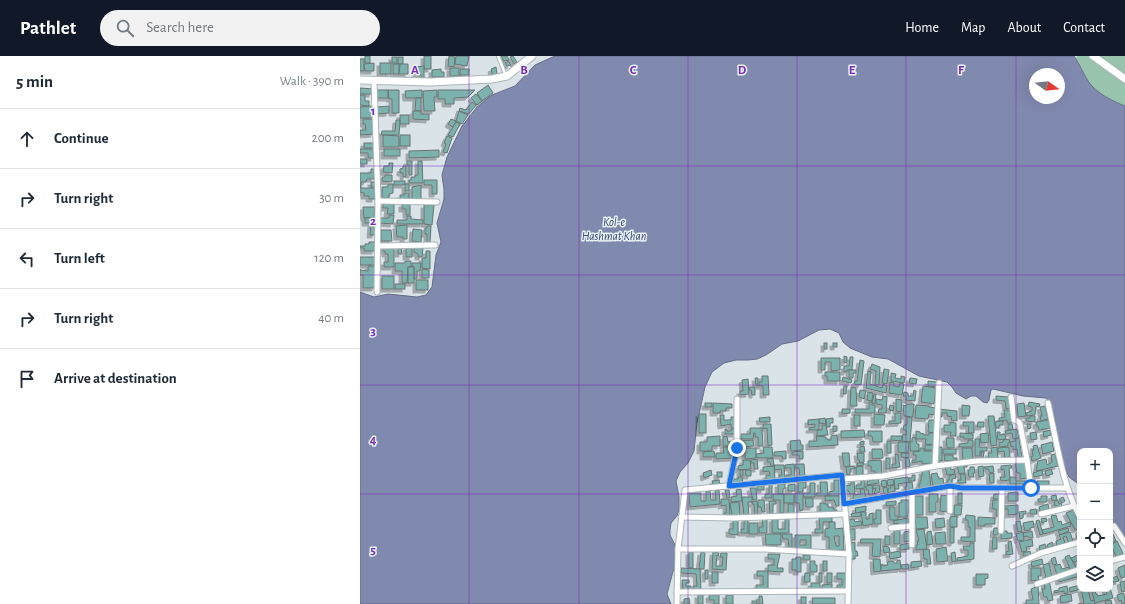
<!DOCTYPE html>
<meta charset="utf-8">
<style>
body{margin:0;font-family:"Alegreya Sans",sans-serif;background:#f2f2f3;color:#1f2937}
.controls{position:absolute;right:12px;bottom:12px;display:grid;overflow:hidden;border-radius:8px;box-shadow:0 4px 16px #0002}
.controls button{width:36px;height:36px;display:grid;place-items:center;padding:0;border:0;border-bottom:1px solid #e0e1e3;background:#fff;color:#1f2937;font:20px sans-serif}
.compass{position:absolute;left:669px;top:12px;width:36px;height:36px;border-radius:50%;background:#fff;box-shadow:0 4px 16px #0002;rotate:105deg}
.stop{position:absolute;width:12px;height:12px;margin:-9px;border:3px solid #1a73e8;border-radius:50%;background:#fff}
.stop.end{background:#1a73e8;border-color:#fff;box-shadow:0 1px 4px #0008}
.list{margin:0;padding:0;list-style:none}
h2{display:flex;justify-content:space-between;align-items:center;height:52px;margin:0;padding:0 16px;font-size:17px}
h2 small{font-size:13px;font-weight:400;color:#747a83}
.list li{display:grid;grid-template-columns:26px 1fr auto;gap:12px;align-items:center;box-sizing:border-box;height:60px;padding:0 16px;border-top:1px solid #e0e1e3}
.list b{display:block;font-size:15px;white-space:nowrap}
.list em{font-size:13px;font-style:normal;color:#747a83}
.icon{flex:none;width:22px;height:22px;fill:none;stroke:currentColor;stroke-width:2;stroke-linecap:round;stroke-linejoin:round}
.map{position:relative;flex:none;width:765px;height:548px;overflow:hidden}
header{display:flex;align-items:center;gap:24px;box-sizing:border-box;height:56px;padding:0 20px;background:#111827;color:#fff}
header strong{font-size:19px}
nav{display:flex;gap:22px;margin-inline-start:auto;font-size:14px}
.search{width:280px;height:36px;background:#f2f2f3;display:flex;align-items:center;gap:10px;box-sizing:border-box;padding:0 14px;border-radius:22px;color:#747a83;font-size:15px}
main{display:flex}
aside{flex:1;background:#fff}
.map>svg:first-child{display:block}
.green{fill:#98c3ad}
.water{fill:#8089ae;stroke:#656c87;fill-rule:evenodd}
.building{fill:#7cb2ae;stroke:#697372;fill-rule:evenodd;filter:url(#shadow)}
.lines{fill:none;stroke-linecap:round;stroke-linejoin:round}
.lane-casing{stroke:#acb6b9;stroke-width:4.5}
.street-casing{stroke:#acb6b9;stroke-width:7}
.secondary-casing{stroke:#acb6b9;stroke-width:9}
.lane{stroke:#fff;stroke-width:2.5}
.street{stroke:#fff;stroke-width:5}
.secondary{stroke:#fff;stroke-width:7}
.route{stroke:#1a73e8;stroke-width:5}
.grid{fill:none;stroke:#7b2cbf;stroke-width:1;stroke-opacity:0.55}
.labels{text-anchor:middle;dominant-baseline:central;stroke-width:3;stroke-linejoin:round;paint-order:stroke}
.water-label{font-size:12px;font-style:italic;fill:#384174;stroke:#e7f2f5}
.grid-label{font-size:13px;text-anchor:middle;font-weight:bold;fill:#7b2cbf;stroke:#e7f2f5;stroke-width:3;stroke-linejoin:round;paint-order:stroke}
</style>
<header>
<strong>Pathlet</strong>
<div class="search"><svg class="icon" aria-label="search" viewBox="0 0 24 24"><circle cx="10" cy="10" r="6"/><path d="M15 15l6 6"/></svg>Search here</div>
<nav><a>Home</a><a>Map</a><a>About</a><a>Contact</a></nav>
</header>
<main>
<aside>
<h2>5 min<small>Walk · 390 m</small></h2>
<ul class="list">
<li><svg class="icon" aria-label="ahead" viewBox="0 0 24 24"><path d="M12 20V5M6 11l6-6 6 6"/></svg><div><b>Continue</b></div><em>200 m</em></li>
<li><svg class="icon" aria-label="right" viewBox="0 0 24 24"><path d="M7 20v-9h11M14 6l5 5-5 5"/></svg><div><b>Turn right</b></div><em>30 m</em></li>
<li><svg class="icon" aria-label="left" viewBox="0 0 24 24"><path d="M17 20v-9H6M10 6l-5 5 5 5"/></svg><div><b>Turn left</b></div><em>120 m</em></li>
<li><svg class="icon" aria-label="right" viewBox="0 0 24 24"><path d="M7 20v-9h11M14 6l5 5-5 5"/></svg><div><b>Turn right</b></div><em>40 m</em></li>
<li><svg class="icon" aria-label="arrive" viewBox="0 0 24 24"><path d="M6 21V4h12l-3 4 3 4H6"/></svg><div><b>Arrive at destination</b></div></li>
</ul>
</aside>
<div class="map">
<svg width="765" height="548" viewBox="0 0 765 548">
<defs>
<filter id="shadow"><feDropShadow dx="-3" dy="3" stdDeviation="0" flood-color="#0004"/></filter>
</defs>
<rect width="100%" height="100%" fill="#dae4e8"/>
<path class="green" d="M717,0H765V50C752,45 736,37 728,25C724,17 721,9 716,2Z"/>
<path class="water" d="M195,0H714C720,8 723,17 728,25C736,37 752,45 765,50V481L764,480C760,474 758,469 750,469V395H720V458C717,449 722,439 720,431C718,426 712,424 709,421C708,419 699,398 699,395C695,380 698,354 686,342L663,340L633,333L631,334L629,344L627,347L623,346L616,340H611L606,343L596,337L592,331L587,326L559,320L528,303L512,301L490,292L483,286L479,277L470,273L459,274L438,285L422,288L406,299L397,303L388,304H376L364,307L352,316L345,331L337,367L334,395L328,407L320,416L316,425L319,441V453L317,460L311,467L310,474V479L315,489V508L307,538L311,548H0V236L14,241L28,238L57,241L66,239L72,231L76,199L81,186L77,167L84,143V133L82,119L87,101L102,70L117,51L132,39L155,30L175,9ZM675,18H699V42H675Z"/>
<g class="building">
<rect x="5" y="0" width="5" height="7"/>
<rect x="64" y="0" width="7" height="13"/>
<path d="M89,0L95,1L94,11L88,10Z"/>
<path d="M96,0H109L107,10L95,8Z"/>
<path d="M141,0H147L149,4L144,5Z"/>
<path d="M153,0L157,6L154,8L150,1Z"/>
<rect x="32" y="1" width="5" height="6"/>
<rect x="38" y="1" width="5" height="7"/>
<rect x="0" y="3" width="4" height="12"/>
<path d="M148,5L151,9L147,10L145,7Z"/>
<path d="M14,7V15H5L4,8Z"/>
<rect x="20" y="7" width="11" height="11"/>
<rect x="33" y="8" width="6" height="10"/>
<path d="M40,8H48V18H39Z"/>
<path d="M64,10V22H61V19H56L55,11Z"/>
<path d="M136,11L137,18L133,20L131,13Z"/>
<rect x="90" y="12" width="9" height="8"/>
<path d="M81,13V16H84V21H72V14Z"/>
<rect x="100" y="13" width="9" height="6"/>
<path d="M128,29L133,37L122,45L117,37Z"/>
<path d="M0,32L13,33L12,38H0Z"/>
<rect x="17" y="34" width="11" height="8"/>
<path d="M28,34H39V57H32V43H29Z"/>
<path d="M62,34V42H46L45,35Z"/>
<path d="M77,34V41H74L75,55H64L63,35Z"/>
<path d="M78,34H115L108,41L94,42V48H85V43H78Z"/>
<path d="M116,38L122,45L117,49L111,42Z"/>
<path d="M0,39H5V45H9V50L0,49Z"/>
<path d="M56,42H61V55H55Z"/>
<path d="M112,46L116,49L109,58L99,55L100,52L106,54Z"/>
<path d="M13,50V62H0V51Z"/>
<path d="M29,50V57L18,58L17,51Z"/>
<path d="M53,55H61V58H69V64L53,63Z"/>
<path d="M99,55L108,59L102,68L96,65Z"/>
<rect x="40" y="59" width="9" height="9"/>
<path d="M3,63H13L14,78L0,79V74H6L5,68H3Z"/>
<path d="M91,63L96,65L93,71L88,68Z"/>
<path d="M36,64H40L39,79H21L22,75H35Z"/>
<path d="M96,66L100,68L93,81L88,79Z"/>
<path d="M23,79L39,80V91H23Z"/>
<rect x="40" y="79" width="10" height="11"/>
<path d="M87,80L92,82L87,97L83,96L86,88L84,87Z"/>
<rect x="4" y="87" width="10" height="5"/>
<path d="M0,93H14V102H8V97H0Z"/>
<rect x="24" y="93" width="16" height="7"/>
<path d="M79,94V101L49,102V95Z"/>
<rect x="0" y="103" width="7" height="5"/>
<path d="M47,105H52V119H49V109H47Z"/>
<path d="M58,105H62L63,127H49V124H51V121H55V119H58Z"/>
<path d="M29,107H33L32,117L23,116L24,110H29Z"/>
<path d="M43,110H46V121H43V117H40V113L43,112Z"/>
<path d="M11,113H14V123H7L6,126H1V132H15V143H9V140H4V137L0,136V117H11Z"/>
<path d="M25,119H32V126L22,125V121H25Z"/>
<path d="M64,124H77V138H72V129H64Z"/>
<rect x="34" y="125" width="11" height="4"/>
<rect x="11" y="126" width="4" height="5"/>
<path d="M28,128H33V137L29,138V142H22V131H28Z"/>
<rect x="45" y="128" width="4" height="7"/>
<path d="M61,129V145H52V131Z"/>
<path d="M44,137H49V144H40V139H44Z"/>
<path d="M23,147L34,148V158H27L28,152H23Z"/>
<path d="M42,148H50V159H46V153H42Z"/>
<path d="M64,149H74L72,169L64,168Z"/>
<path d="M3,151H15L14,162H4Z"/>
<path d="M29,159H34L33,168L20,167L21,162H29Z"/>
<path d="M47,160H51V163L63,164V168H37V164H47Z"/>
<path d="M5,162H15V179H10L11,167H5Z"/>
<path d="M47,169V183H43V181H37L36,170Z"/>
<path d="M67,170H71L70,187H67V178H65V172H67Z"/>
<path d="M53,173L62,174L61,186L52,185Z"/>
<path d="M21,174H31L32,185H21Z"/>
<path d="M9,186H15V195H4V192H0V190H5V188H9Z"/>
<path d="M23,191H34V211H24V206H28V198H25V195H23Z"/>
<path d="M38,191H41L42,198H38Z"/>
<rect x="46" y="191" width="6" height="10"/>
<path d="M54,191L63,192L62,201H58V198L54,196Z"/>
<path d="M66,195H70V213L62,212V202H66Z"/>
<path d="M0,201H15L14,209H0Z"/>
<path d="M45,205H51V211H48L47,227H42V215H35V207H45Z"/>
<path d="M52,207H61L60,215H57V223H54V211H52Z"/>
<path d="M8,210H15V232H3V219H0V213V214L8,215Z"/>
<rect x="48" y="211" width="6" height="16"/>
<path d="M62,213L69,214V222H62Z"/>
<rect x="22" y="220" width="12" height="13"/>
<rect x="56" y="224" width="12" height="10"/>
<rect x="35" y="228" width="10" height="5"/>
<rect x="464" y="287" width="3" height="6"/>
<rect x="473" y="287" width="4" height="4"/>
<path d="M484,300L487,301V306L484,307Z"/>
<path d="M490,301H493L492,314H487V316H484V310H489Z"/>
<path d="M461,302H480V314L471,315V306H465V314H461Z"/>
<path d="M500,304L504,305L501,329L494,328L495,325H497Z"/>
<path d="M512,308L520,311L519,329H515L516,315L510,313Z"/>
<path d="M524,313L529,314L527,328L522,327Z"/>
<path d="M489,314H496V317H493V322H489Z"/>
<path d="M508,315H511L510,328L522,332L523,328L527,330L526,337L506,332Z"/>
<path d="M465,316H480V325H467V320H465Z"/>
<path d="M531,317L536,318L535,322L541,323V320L545,321L544,327L531,325Z"/>
<path d="M402,320H408L409,339H403V330H399V326H402Z"/>
<path d="M483,321L492,324L491,327L482,325Z"/>
<path d="M395,322H398V330H396Z"/>
<path d="M550,322L557,323L556,328L549,327Z"/>
<path d="M388,323L389,338L380,339V335H383L382,324Z"/>
<path d="M568,325L577,326V331L568,330Z"/>
<path d="M530,326L534,327V330L539,331L540,327L544,328L542,339L529,337Z"/>
<path d="M484,330H487L486,338H483Z"/>
<path d="M563,330L576,332L574,348L561,346Z"/>
<path d="M389,331H395V339H392L391,334H389Z"/>
<path d="M491,331L496,332L497,350H490Z"/>
<path d="M500,334L506,335L504,343L499,341Z"/>
<path d="M554,334L556,335L555,345L546,344V340H543L544,336L548,337V340H553Z"/>
<path d="M508,336L513,337L512,345L507,344Z"/>
<path d="M514,338H516L515,348L512,347Z"/>
<path d="M523,340L527,341L526,357H518L519,353H522V349L516,348V343L522,344Z"/>
<path d="M636,340L649,341L650,352L646,353L645,345L636,344Z"/>
<path d="M536,343L542,344L541,356L536,355Z"/>
<path d="M509,346H512V349H515V357H495V353H509Z"/>
<path d="M669,346L680,348L679,351L676,350L675,359L667,360L666,357L672,355V351L668,350Z"/>
<rect x="345" y="347" width="7" height="4"/>
<path d="M353,347L372,348V352H366V355H360V357H353Z"/>
<path d="M664,347L666,360L658,361L657,348Z"/>
<path d="M547,348H554L553,361L544,360L543,349L546,350Z"/>
<path d="M530,349L534,350L533,355L529,354Z"/>
<path d="M556,349L569,350V351L576,352L575,359L569,358L568,363L555,362Z"/>
<path d="M602,349L610,350L609,360H602Z"/>
<path d="M685,350L688,363L681,365L680,360H682L680,351Z"/>
<path d="M482,353H490V357L482,358Z"/>
<path d="M579,353L597,355V365L591,364L592,361L587,360V357H582V361H579Z"/>
<path d="M644,354H651L652,367H647V364L639,365V362L645,361Z"/>
<path d="M535,357H541V367L529,368V365H535Z"/>
<rect x="339" y="358" width="7" height="19"/>
<path d="M514,358L525,359L524,369H514Z"/>
<path d="M360,359H364V364H371V361H376V372H371V368L361,370Z"/>
<rect x="494" y="359" width="6" height="11"/>
<path d="M628,360H634L637,389L631,390Z"/>
<path d="M670,360H675V366L666,365V362H670Z"/>
<path d="M410,361V366H400L399,362Z"/>
<path d="M547,361L552,362L550,386L542,385L543,378L546,379V374H543L544,369H547Z"/>
<path d="M465,362L466,368L459,367V363Z"/>
<path d="M473,362V367H470V371H467L466,363Z"/>
<path d="M459,363V374H449V372L455,371V368L448,369V364Z"/>
<path d="M569,364H575L574,377L568,376Z"/>
<path d="M689,364L690,372L679,374L678,370H676V366Z"/>
<path d="M643,365V369H639V372H636L635,366Z"/>
<path d="M590,366L596,367V380H590L591,376H584V369H590Z"/>
<path d="M603,366H614V377H608L609,370H603Z"/>
<path d="M618,366H624V371H617Z"/>
<path d="M403,368H411L412,389L408,390L407,372L403,373Z"/>
<path d="M648,368H652L653,373L648,374Z"/>
<path d="M667,368H670L671,372L668,373Z"/>
<path d="M462,369H466L468,379L457,380V374H462Z"/>
<path d="M473,370H477V375L473,376Z"/>
<path d="M390,372H402L403,390H398V381H395V377H394L393,383H381V378H390Z"/>
<path d="M365,373H367V375H371V373H376V378H365Z"/>
<path d="M657,373L659,382L653,383L652,377L646,378L645,375Z"/>
<path d="M504,374L505,381L481,382V375Z"/>
<path d="M690,374L691,379L684,381L683,376Z"/>
<path d="M508,375H522V386H513L512,380H508Z"/>
<path d="M556,375L560,376V377L564,378V379H569V377H574L573,389L565,388L566,383H556Z"/>
<path d="M637,376H640V379L645,378L646,383L638,384Z"/>
<path d="M676,376L677,383L671,384L670,377Z"/>
<path d="M600,377L613,378V383H604V381H600Z"/>
<path d="M628,377L629,386L621,387L620,378Z"/>
<path d="M477,379L478,389L449,391V385H457L456,380L466,381V383H468V384H471V380Z"/>
<path d="M360,380V390H352V395H340V386H347V381Z"/>
<path d="M367,380L368,386L375,385L376,390H363V381Z"/>
<path d="M531,380H542L541,385L531,384Z"/>
<path d="M555,381L557,388H559V395H550V386H552V382Z"/>
<path d="M586,382H594V392H587Z"/>
<path d="M659,382L662,401H658L657,393L653,394V390L651,391L650,386L655,385V383Z"/>
<path d="M615,383H620L619,391H627V395H620V400H615Z"/>
<path d="M649,383L650,387H648V390L639,391V387L643,386V384Z"/>
<path d="M393,384L394,390L381,391V385Z"/>
<path d="M440,384L441,389H443V394L431,395L430,385Z"/>
<path d="M608,384H613V391H599V388L608,387Z"/>
<path d="M504,385V389H500V386Z"/>
<rect x="527" y="385" width="4" height="12"/>
<path d="M538,386H549L548,397L538,396Z"/>
<path d="M692,386L694,395L683,398L681,389Z"/>
<rect x="565" y="389" width="8" height="5"/>
<path d="M677,389L681,402L672,405L671,401L673,400L672,394H674L673,390Z"/>
<path d="M504,390L505,396H500V391Z"/>
<path d="M363,391H375L374,402L356,403V397H364Z"/>
<path d="M403,391H412L413,402H397L396,398L404,397Z"/>
<rect x="578" y="391" width="4" height="14"/>
<path d="M637,391L638,402H629L628,397H632L631,392Z"/>
<path d="M649,391L650,401L645,402L644,395L638,396V392Z"/>
<path d="M385,392H396V402L385,403Z"/>
<path d="M560,392H564V395H573L574,407L562,408V405L552,407V404H556V399H553V396L560,395Z"/>
<path d="M602,392H612L613,403L603,404Z"/>
<path d="M512,393H522L523,402L512,403Z"/>
<rect x="583" y="393" width="13" height="5"/>
<path d="M354,395L355,401H343V396Z"/>
<path d="M426,395V403H423L422,400H414V396Z"/>
<path d="M443,395V403H439V399H432V396Z"/>
<path d="M621,396H624L623,403H615V402H621Z"/>
<path d="M482,397H489L490,410L484,411Z"/>
<path d="M497,397H504V406L500,407L499,404H498Z"/>
<path d="M541,397H549V402L541,401Z"/>
<path d="M535,398H538L540,411L532,412V408H536Z"/>
<path d="M695,398L698,410L676,415L678,405L686,403L687,409L692,406L691,399Z"/>
<path d="M584,399H593V402H597V404L585,405Z"/>
<path d="M413,402L414,410H411L410,406H407V403Z"/>
<rect x="526" y="402" width="4" height="11"/>
<path d="M545,402H549L550,411H546Z"/>
<path d="M397,403L398,413H394V407H391V404Z"/>
<path d="M383,404H390L391,413L378,414V410L383,409Z"/>
<path d="M521,404L522,419H515V415H511V410H508V405Z"/>
<path d="M666,405L668,422L660,423V417H657L655,406Z"/>
<path d="M497,407H504V409L497,410Z"/>
<path d="M607,407V411H604L605,417L599,418L597,409Z"/>
<path d="M434,408L435,422L426,423V419H431V412H425V409Z"/>
<path d="M435,408H444L445,421H440L439,412H435Z"/>
<path d="M414,409H424L425,423H419V419H422L421,413L415,414Z"/>
<path d="M590,409L591,414L594,413L595,418L587,419L585,410Z"/>
<path d="M651,409L652,412H649L650,424L641,425L640,421H645L644,413L641,414V410Z"/>
<path d="M414,410L415,423L406,424V419H410L409,415L403,416V411Z"/>
<path d="M494,410L495,413H490V419H487L486,411Z"/>
<path d="M503,410V418L496,419V411Z"/>
<path d="M623,410L624,420L619,421L618,411Z"/>
<path d="M633,410L634,416L630,417L628,413H625L624,411Z"/>
<path d="M610,411H614L615,417H613L614,421H609L608,414H610Z"/>
<path d="M691,413L693,418L686,420L685,415Z"/>
<path d="M351,414L352,419L344,422L343,417Z"/>
<rect x="380" y="414" width="3" height="6"/>
<path d="M385,414H391V420H386Z"/>
<path d="M569,414L571,431L559,432V428H560V425H561V420H562V415Z"/>
<path d="M682,414L683,419L674,421L673,417Z"/>
<rect x="357" y="416" width="5" height="5"/>
<path d="M577,417L578,421H579V423L583,422L584,429L573,431L571,418Z"/>
<path d="M634,417V427H630L629,418Z"/>
<path d="M595,418L596,422L592,423V427L587,428V424H589V420Z"/>
<path d="M600,418H605L606,427H598V424H601Z"/>
<path d="M552,419H555V425H549V422H552Z"/>
<path d="M378,421H382L383,427L374,428L373,423H378Z"/>
<path d="M518,421L519,427L507,429V425L514,424V422Z"/>
<path d="M548,421L549,426L538,428L539,433H535L534,423Z"/>
<path d="M650,421H656V425H669V428H650Z"/>
<path d="M533,423L534,428L528,430L527,424Z"/>
<path d="M359,424L360,428L353,429L352,425Z"/>
<path d="M474,424H479V440H469V436L474,435Z"/>
<path d="M491,424H494L495,438H490L488,434L485,435L484,430L491,429Z"/>
<path d="M501,424H505V432L496,433V429H501Z"/>
<path d="M526,424L527,430L522,431L521,425Z"/>
<rect x="677" y="425" width="12" height="4"/>
<path d="M446,426V432H443V436H438V427Z"/>
<path d="M460,426H467L468,440H456V437H461Z"/>
<path d="M552,426L553,433L545,435V431L547,430L546,427Z"/>
<path d="M450,427H455V441H443V437H450Z"/>
<path d="M418,428H425V432L423,433V438H418Z"/>
<path d="M435,428V435H428V429Z"/>
<path d="M409,429H412V442H405V438H409Z"/>
<path d="M512,429L513,439H509L508,434H506V430Z"/>
<path d="M513,429H519L520,436L514,438L516,432L513,433Z"/>
<path d="M534,429L535,435L528,437V432H531L530,430Z"/>
<rect x="397" y="430" width="7" height="4"/>
<path d="M527,431L528,437L524,438L523,432Z"/>
<path d="M390,432H396L397,444H393Z"/>
<path d="M381,433L382,445L371,446V441L377,440L376,434Z"/>
<path d="M500,433H504L506,442L493,444V439L501,438Z"/>
<path d="M355,434H359L360,448L330,451L329,437H341V445H346V435H350L351,444H356Z"/>
<path d="M365,434H369L370,442H367Z"/>
<path d="M658,436V445H648V437Z"/>
<path d="M435,437H443V454L440,455L439,447H435Z"/>
<rect x="598" y="437" width="4" height="11"/>
<path d="M413,438H424V457H420V444H413Z"/>
<rect x="424" y="438" width="10" height="9"/>
<path d="M569,438H578V446H576V456H569Z"/>
<path d="M634,438H640V443H633Z"/>
<path d="M581,439L588,440L587,456L580,455Z"/>
<path d="M696,439L697,444L692,445L691,440Z"/>
<path d="M465,440H479V450H476L474,444L465,445Z"/>
<rect x="555" y="440" width="8" height="19"/>
<path d="M681,440H687V446H678V443H681Z"/>
<path d="M382,441H392V446H388L389,460H384Z"/>
<path d="M703,441L705,445L702,447L699,443Z"/>
<path d="M445,442H453V451H446Z"/>
<path d="M361,443H369L370,459H364V457H366V449L361,450Z"/>
<path d="M398,444H404L405,456H402L401,451H398Z"/>
<path d="M541,444H549L548,461H539V447H541Z"/>
<path d="M633,444H640L639,460H636V453H632Z"/>
<path d="M698,444L699,448L701,447L702,451L699,453L698,450H695L694,446Z"/>
<path d="M397,445L398,459H395L394,448H392V446Z"/>
<path d="M409,445H416V448H413V458H410Z"/>
<path d="M536,445V449L526,450V446Z"/>
<path d="M379,446L380,459L372,460L370,447Z"/>
<path d="M460,447H465V448H468V451H473L474,454H477V457L460,458Z"/>
<rect x="428" y="448" width="6" height="11"/>
<path d="M688,448L689,453L680,455L679,451Z"/>
<path d="M594,449H602L601,459H594Z"/>
<path d="M658,449V458L648,459V453H645V450Z"/>
<path d="M506,450V455L496,457L495,452Z"/>
<path d="M529,451H535V460H538V464H530Z"/>
<path d="M676,453L677,458H670V454Z"/>
<path d="M516,454H521V468H514V463H516Z"/>
<path d="M713,454L720,469V472L715,474L706,457Z"/>
<path d="M666,455V458H663V462L660,463L659,456Z"/>
<path d="M501,456V460L492,461L491,458Z"/>
<path d="M501,456H506V463H509V458L513,457V468L503,470Z"/>
<path d="M606,459L615,460V486L601,485V481H610V471H608V464H605Z"/>
<path d="M696,459L698,466L701,465L702,469L710,466L711,470L684,478L682,474L694,471L691,460Z"/>
<path d="M597,460V471H590V461Z"/>
<path d="M472,461V466H463V477H455V473H460L459,462Z"/>
<path d="M555,461H567L568,472L556,473Z"/>
<path d="M618,461L635,462V468H625V470H618Z"/>
<path d="M548,462L549,469L539,471L538,467L534,468L533,465Z"/>
<path d="M584,462L585,471L576,472L575,463Z"/>
<path d="M686,462L687,465L682,467L681,463Z"/>
<path d="M384,463H388V477H381V473H384Z"/>
<path d="M402,463H407V477H399V471H403Z"/>
<path d="M412,463H418V473H425V463H429V477H412Z"/>
<path d="M494,463L495,466L501,465L502,469L490,471L489,464Z"/>
<path d="M373,464H378V479L369,478V473H373Z"/>
<path d="M679,464L683,478L680,479L676,465Z"/>
<path d="M660,465L662,475L658,476L656,466Z"/>
<path d="M673,465L674,471L670,472V474L665,475L663,467Z"/>
<path d="M469,466H475V473L483,472L484,494L469,495V481H465V473L469,472ZM474,480H479V490H476Z"/>
<rect x="389" y="467" width="9" height="11"/>
<path d="M594,471V487H590V472Z"/>
<path d="M634,472H638V479H633Z"/>
<path d="M708,472L709,475L700,479L698,475Z"/>
<rect x="490" y="473" width="5" height="11"/>
<path d="M564,473L567,493L556,494V489H558L557,485H559L556,474Z"/>
<path d="M720,473V483L718,484L716,480L720,478L718,475Z"/>
<rect x="534" y="474" width="6" height="14"/>
<path d="M549,475L550,485L544,486V476Z"/>
<path d="M571,475L573,488L567,489V476Z"/>
<path d="M643,475H647V477H652V482L641,483V477H643Z"/>
<path d="M672,475L673,482H670L667,480L664,481L663,477Z"/>
<path d="M585,476L586,488H576L575,477Z"/>
<path d="M663,476L664,484L658,485L656,478Z"/>
<path d="M710,476L713,485L709,487L706,480L703,481L705,487L697,490L696,485L701,483L699,479Z"/>
<path d="M405,478H421V489H406Z"/>
<path d="M422,478H432V492H429L428,483H423Z"/>
<path d="M753,478L756,485L750,488V479Z"/>
<path d="M435,479H451V493L435,494ZM440,484H446V489H440Z"/>
<rect x="525" y="480" width="5" height="9"/>
<path d="M633,481H637V493H632Z"/>
<path d="M501,483H521L520,501L512,500L513,487H500Z"/>
<path d="M672,483L673,490L666,491L667,495L662,496L659,486Z"/>
<path d="M651,485L653,498L646,499V496L649,495L648,486Z"/>
<path d="M757,485L763,497L756,501L752,491L750,492V489Z"/>
<path d="M495,486V495H497L498,500H495V503H491V487Z"/>
<path d="M692,486L693,490L688,492L687,489Z"/>
<path d="M549,487V493L540,494V489Z"/>
<path d="M610,487H614V503L597,505V502L608,500V494H604L603,490H610Z"/>
<path d="M685,488L686,492L680,494L679,490Z"/>
<path d="M523,490L529,491L530,496L524,497Z"/>
<path d="M586,491L588,505L577,506L576,493Z"/>
<path d="M569,493L571,508H567V503H564L563,494Z"/>
<path d="M540,495L541,501L530,503L529,497Z"/>
<path d="M670,495L671,499L663,500V497Z"/>
<rect x="329" y="496" width="4" height="16"/>
<path d="M341,496L345,497L344,513H339Z"/>
<path d="M353,496L359,497L358,500L357,499L356,510H362L363,501H360L361,497H367L366,514L352,513Z"/>
<path d="M595,496L596,505L592,506L591,497Z"/>
<path d="M408,498H420L417,512H423V516L408,515V509H414V503H408Z"/>
<rect x="443" y="499" width="7" height="5"/>
<path d="M709,499L717,513L711,515L705,501Z"/>
<path d="M718,499L720,507H718L717,505L714,507L711,502Z"/>
<path d="M436,501H441V516H436V514H432V503H436Z"/>
<path d="M695,501L697,508L693,509L691,503Z"/>
<path d="M513,503H520L521,515L514,516Z"/>
<path d="M682,503L683,508L672,511L671,506Z"/>
<path d="M540,504L541,513L521,515V509L523,508V510L528,509L527,506L533,505L534,507H537V505Z"/>
<path d="M450,505H455V509H457V516H450Z"/>
<rect x="463" y="505" width="4" height="10"/>
<path d="M561,505L562,510L551,512V506Z"/>
<path d="M689,507L692,521L686,522L683,509Z"/>
<path d="M548,508L549,513H542L541,509Z"/>
<path d="M700,508L702,513L709,511L710,515L697,519L694,510Z"/>
<path d="M765,509V521L761,522L758,512Z"/>
<path d="M321,512L340,513L341,534H333V530H337L336,518L321,517Z"/>
<path d="M671,512H681V520H678L679,524L671,525Z"/>
<rect x="345" y="514" width="3" height="9"/>
<path d="M397,515H408V534H396V529H403V520H397Z"/>
<path d="M720,515V520L699,526L698,521Z"/>
<rect x="352" y="516" width="6" height="11"/>
<path d="M445,517H450V526H444Z"/>
<rect x="459" y="517" width="3" height="9"/>
<rect x="467" y="517" width="5" height="10"/>
<path d="M477,517H487V532H477V529H482V523H477Z"/>
<path d="M616,518H628V522L625,523V529H616Z"/>
<path d="M757,520L759,525L750,527V523Z"/>
<path d="M322,524H329V527H326V530H331V534H323Z"/>
<path d="M689,524L693,544L688,545L687,541H684L682,533H685L684,525Z"/>
<path d="M765,525V535L762,536L760,526Z"/>
<rect x="451" y="527" width="9" height="7"/>
<path d="M472,528V534H462V529Z"/>
<path d="M720,529V533H728L731,545L734,544L735,548H718L724,547L721,533L710,536L709,532Z"/>
<path d="M678,530L679,548H666V544H673L671,533Z"/>
<path d="M707,530L708,537L704,538V535L694,537V535L699,534V532Z"/>
<path d="M750,532L753,542L735,547L731,533H734L736,538H737L738,540L747,538L745,533Z"/>
<path d="M764,537L765,548H762L761,544L759,545L757,539Z"/>
<path d="M711,538L712,545L701,547L700,540Z"/>
<rect x="338" y="539" width="5" height="9"/>
<path d="M349,539H359V548H354V544H349Z"/>
<rect x="366" y="539" width="7" height="9"/>
<path d="M399,540H402L403,548H399Z"/>
<rect x="441" y="541" width="5" height="7"/>
<path d="M329,542L330,548H324V543Z"/>
<path d="M452,542H475V548H453Z"/>
<path d="M751,544L752,548H746L745,545Z"/>
<rect x="392" y="545" width="5" height="3"/>
</g>
<g class="lines">
<defs>
<path id="lane" d="M138,0L146,20"/>
<g id="street">
<path d="M14,25L18,145L17,236"/>
<path d="M18,145L77,146"/>
<path d="M18,190L75,189"/>
<path d="M651,341L654,364L659,366L660,368L667,404"/>
<path d="M688,347C696,382 702,429 720,461"/>
<path d="M575,410L579,327"/>
<path d="M483,423L523,420L575,410L617,405L667,404L671,432"/>
<path d="M369,430L377,391V343"/>
<path d="M552,436V489"/>
<path d="M484,448L590,430L602,432H707"/>
<path d="M590,455V430"/>
<path d="M681,458L714,450"/>
<path d="M321,461L372,462L486,458"/>
<path d="M531,472L552,470"/>
<path d="M750,472L754,470L765,487"/>
<path d="M641,475L642,432"/>
<path d="M318,493H404L489,498"/>
<path d="M750,505L765,501"/>
<path d="M652,510L681,497L720,486"/>
<path d="M677,528L720,513"/>
<path d="M317,536L488,535"/>
<path d="M317,548L318,493L325,434L482,419L489,498L488,548"/>
</g>
<g id="secondary">
<path d="M733,0L765,23"/>
<path d="M0,24L70,26L132,23L147,20L172,0"/>
</g>
</defs>
<use href="#lane" class="lane-casing"/>
<use href="#street" class="street-casing"/>
<use href="#secondary" class="secondary-casing"/>
<use href="#lane" class="lane"/>
<use href="#street" class="street"/>
<use href="#secondary" class="secondary"/>
</g>
<g class="lines">
<path class="route" d="M377,392L369,430L482,419L484,448L590,430L602,432H671"/>
</g>
<path class="grid" d="M109,0V548M219,0V548M328,0V548M437,0V548M546,0V548M656,0V548M0,110H765M0,219H765M0,329H765M0,438H720M750,438H765"/>
<g class="labels">
<g class="water-label">
<text x="254" y="166">Kol-e<tspan x="254" dy="14">Hashmat Khan</tspan></text>
</g>
</g>
<g class="grid-label">
<text x="55" y="18">A</text>
<text x="164" y="18">B</text>
<text x="273" y="18">C</text>
<text x="382" y="18">D</text>
<text x="492" y="18">E</text>
<text x="601" y="18">F</text>
<text x="13" y="59">1</text>
<text x="13" y="169">2</text>
<text x="13" y="279">3</text>
<text x="13" y="388">4</text>
<text x="13" y="498">5</text>
</g>
</svg>
<div class="controls">
<button>+</button>
<button>−</button>
<button><svg class="icon" aria-label="locate" viewBox="0 0 24 24"><circle cx="12" cy="12" r="6"/><path d="M12 2v4M12 18v4M2 12h4M18 12h4"/></svg></button>
<button><svg class="icon" aria-label="layers" viewBox="0 0 24 24"><path d="M12 4l9 5-9 5-9-5zM3 14l9 5 9-5"/></svg></button>
</div>
<svg class="compass" viewBox="-18 -18 36 36"><path d="M0-13l5 13h-10z" fill="#e53935"/><path d="M0 13l5-13h-10z" fill="#747a83"/></svg>
<div class="stop" style="left:671px;top:432px"></div>
<div class="stop end" style="left:377px;top:392px"></div>
</div>
</main>
